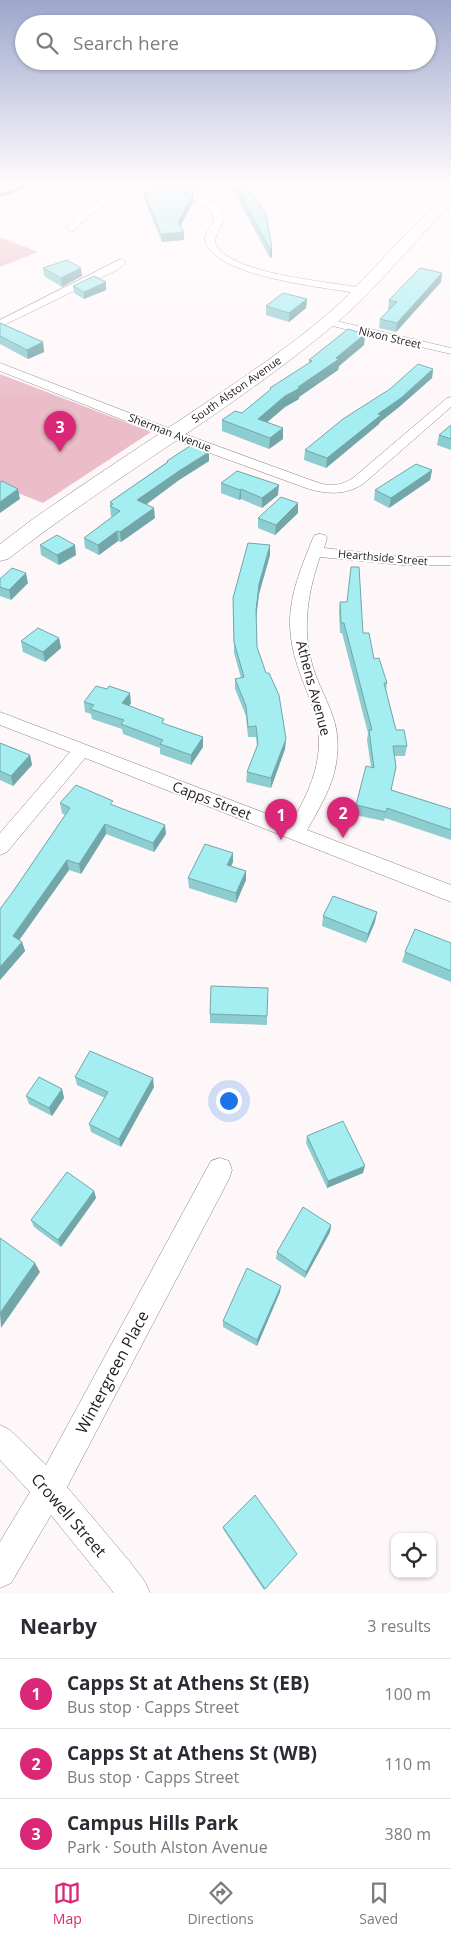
<!DOCTYPE html>
<meta charset="utf-8">
<style>
body{margin:0;font-family:"Open Sans",sans-serif;background:#f7f7f7;color:#2b2b33}
.controls{position:absolute;right:15px;bottom:15px;display:grid;overflow:hidden;border-radius:10px;box-shadow:0 1px 4px #0004}
.controls button{width:45px;height:45px;display:grid;place-items:center;padding:0;border:0;border-bottom:1px solid #e1e1e2;background:#fff;color:#2b2b33;font:25px sans-serif}
.you{position:absolute;left:228px;top:1100px;width:18px;height:18px;margin:-12px;border:4px solid #fff;border-radius:50%;background:#1a73e8;box-shadow:0 0 0 8px #1a73e833}
.badge{display:grid;place-items:center;width:32px;height:32px;border-radius:50%;background:#db2777;color:#fff;font-size:16px;font-weight:700}
.pin{position:absolute;translate:-50% -41px;filter:drop-shadow(0 1px 2px #0008)}
.pin::after{content:'';position:absolute;top:26px;width:18px;height:15px;background:inherit;clip-path:polygon(0 0,100% 0,50% 100%)}
.list{margin:0;padding:0;list-style:none}
h2{display:flex;justify-content:space-between;align-items:center;height:65px;margin:0;padding:0 20px;font-size:21px}
h2 small{font-size:16px;font-weight:400;color:#7c7c81}
.list li{display:grid;grid-template-columns:32px 1fr auto;gap:15px;align-items:center;box-sizing:border-box;height:70px;padding:0 20px;border-top:1px solid #e1e1e2}
.list b{display:block;font-size:19px;white-space:nowrap}
.list p{margin:0;font-size:16px;white-space:nowrap;color:#7c7c81}
.list em{font-size:16px;font-style:normal;color:#7c7c81}
.icon{flex:none;width:28px;height:28px;fill:none;stroke:currentColor;stroke-width:2;stroke-linecap:round;stroke-linejoin:round}
.map{position:relative;flex:none;width:451px;height:1593px;overflow:hidden}
.search{position:absolute;background:#fff;box-shadow:0 1px 4px #0004;left:15px;right:15px;top:15px;height:55px;display:flex;align-items:center;gap:12px;box-sizing:border-box;padding:0 18px;border-radius:28px;color:#7c7c81;font-size:19px}
.sheet{height:275px;background:#fff}
nav{display:flex;justify-content:space-around;align-items:center;box-sizing:border-box;height:70px;border-top:1px solid #e1e1e2;background:#fff;font-size:14px;color:#7c7c81}
nav a{display:grid;justify-items:center;gap:2px}
nav .on{color:#db2777}
.map>svg:first-child{display:block}
.green{fill:#eabdc8}
.lines{fill:none;stroke-linecap:round;stroke-linejoin:round}
.stream{stroke:#9a6f79;stroke-width:3}
.street-casing{stroke:#918386;stroke-width:1}
.secondary-casing{stroke:#918386;stroke-width:1}
.street{fill:#fff;fill-rule:evenodd}
.secondary{fill:#fff;fill-rule:evenodd}
.wall{fill:#8dcccf}
.shaded-wall{fill:#73a6a9}
.building{fill:#a4edf1;stroke:#73a6a9}
.labels{text-anchor:middle;dominant-baseline:central;stroke-width:4;stroke-linejoin:round;paint-order:stroke}
.far-street-label{font-size:11px;fill:#221c1d;stroke:#fff}
.street-label{font-size:14px;fill:#221c1d;stroke:#fff}
.near-street-label{font-size:16px;fill:#221c1d;stroke:#fff}
</style>
<div class="map">
<svg width="451" height="1593" viewBox="0 0 451 1593">
<rect width="100%" height="100%" fill="#fef7f9"/>
<g class="green">
<path d="M0,237L38,252L0,267Z"/>
<path d="M0,374L151,432L43,503L0,486Z"/>
</g>
<g class="lines">
<path class="stream" d="M0,195L12,192L24,185L45,180"/>
<defs>
<g id="street">
<path d="M143,181C160,181 216,196 223,212C229,227 203,238 223,253C253,276 324,281 362,288L367,291L362,294C330,288 210,277 205,239C205,232 212,226 214,219L211,210C196,200 165,185 146,186C125,186 89,214 75,230H69L67,228C85,204 115,188 143,181Z"/>
<path d="M121,259L126,262L119,269L0,327V320Z"/>
<path d="M328,319L451,348V354L324,324L323,322Z"/>
<path d="M0,363L176,431L316,482C330,487 341,486 353,478L447,398L451,397V407L363,484C344,496 326,494 306,488L166,437L0,371Z"/>
<path d="M320,534L325,535L327,538L324,548L403,557H451V565H403L320,557C306,597 301,636 316,676C327,704 341,724 337,756C335,783 320,807 307,830L451,885V902L85,758L7,852L0,855V833L70,752L0,725V712L291,823C314,785 329,746 311,702C301,676 291,654 290,626C289,595 302,566 313,538L315,535Z"/>
<path d="M220,1158L229,1161L232,1170L229,1179L67,1487L130,1562L145,1582L150,1593H114L51,1515L11,1583L0,1588V1542L30,1492L0,1460V1425L10,1430L46,1465L211,1161Z"/>
</g>
<path id="secondary" d="M451,195V206C410,244 377,289 334,325C231,411 113,477 8,559L0,561V544L33,519C94,476 157,436 219,394C260,366 303,337 340,303C360,285 433,200 451,195Z"/>
</defs>
<use href="#street" class="street-casing"/>
<use href="#secondary" class="secondary-casing"/>
<use href="#street" class="street"/>
<use href="#secondary" class="secondary"/>
</g>
<g class="wall">
<path d="M171,180H205V181L198,193L171,184Z"/>
<path d="M230,180H234L272,248V257L270,258L230,185Z"/>
<path d="M144,193L193,195V202L180,226L184,232V240L162,242L145,201Z"/>
<path d="M43,268L82,276L62,287L44,276Z"/>
<path d="M442,273L441,282L396,332L379,328L380,319L390,310L388,309L389,300Z"/>
<path d="M73,286L106,290L84,299L74,293Z"/>
<path d="M307,299L306,308L289,322L266,315V306Z"/>
<path d="M0,323L43,342L44,352L28,359L0,344Z"/>
<path d="M365,334L364,345L339,366L338,370L299,397V399L285,407L267,422L283,439L269,449L222,431V420L242,413L270,390V388L309,363V360Z"/>
<path d="M433,369L432,378L399,407L380,422L379,424L326,468L304,460L305,450Z"/>
<path d="M451,425V450L437,445L439,435Z"/>
<path d="M167,461H209L179,480L146,505L155,518L121,542L118,541L99,555L85,548L84,538L112,517L111,516L110,506V502L167,462Z"/>
<path d="M432,470L430,480L389,508L374,500L375,490Z"/>
<path d="M221,483L278,495L262,508L241,499L239,500L221,493Z"/>
<path d="M298,503V513L275,535L258,528V518Z"/>
<path d="M40,545L76,555L59,565L41,555Z"/>
<path d="M270,555L259,594L256,616L257,647L286,739L285,749L271,788L246,782L247,772L257,747L256,737H248L246,716L235,689V679L241,678L234,653L233,598Z"/>
<path d="M0,579L28,583L11,600L0,596Z"/>
<path d="M340,602L363,633L374,659L387,683L386,691L396,730L407,746L405,756H395L396,767L391,790L451,809V840L385,818L384,821L355,815L356,805L371,767L367,740L368,733L342,633H340L339,612Z"/>
<path d="M59,638L61,648L45,662L23,652L21,641Z"/>
<path d="M84,702L131,703L129,706L165,724L203,737V747L191,765L160,754V748L123,734L122,729L92,719L91,714L85,712Z"/>
<path d="M0,743L30,755L32,765L13,786L0,780Z"/>
<path d="M60,803L113,805L166,834L154,852L106,834L81,874L69,870L19,940L22,942L25,951L0,980V909L12,893L65,815L62,813Z"/>
<path d="M233,862L231,866L246,871V880L236,903L189,888L188,878Z"/>
<path d="M323,916L375,922L366,943L322,926Z"/>
<path d="M451,943V982L402,962L405,952Z"/>
<path d="M210,1014L267,1016V1025L210,1023Z"/>
<path d="M75,1077L154,1087L121,1147L91,1132L89,1124L105,1098L77,1085Z"/>
<path d="M62,1089L64,1098L52,1116L29,1104L26,1096Z"/>
<path d="M307,1136L363,1173L327,1188L306,1143Z"/>
<path d="M94,1191L96,1198L61,1247L34,1227L31,1220Z"/>
<path d="M331,1225L330,1232L305,1278L276,1259L277,1252Z"/>
<path d="M280,1292L257,1346L223,1327V1321Z"/>
<path d="M223,1527L297,1554L264,1590L223,1529Z"/>
</g>
<g class="shaded-wall">
<path d="M201,180H205V181L198,193V185Z"/>
<path d="M193,195V202L179,229L178,222Z"/>
<path d="M184,232V240L162,242L161,234Z"/>
<path d="M272,248V257L270,258V249Z"/>
<path d="M81,268L82,276L62,287L61,278Z"/>
<path d="M442,273L441,282L396,332L397,323Z"/>
<path d="M106,282V290L84,299V292Z"/>
<path d="M307,299L306,308L289,322V313Z"/>
<path d="M365,334L364,345L339,366L338,370L299,397V399L285,407L258,430V419L285,396L298,387Z"/>
<path d="M43,342L44,352L28,359L27,350Z"/>
<path d="M433,369L432,378L399,407L380,422L379,424L326,468L327,458L378,414Z"/>
<path d="M283,428V439L269,449L270,438Z"/>
<path d="M209,452V461L179,480L138,510L137,500L179,471Z"/>
<path d="M432,470L430,480L389,508L391,498Z"/>
<path d="M279,485L278,495L262,508V498Z"/>
<path d="M18,489L20,499L0,513V502Z"/>
<path d="M241,489V499L239,500L240,490Z"/>
<path d="M298,503V513L275,535L276,525Z"/>
<path d="M154,508L155,518L121,542L120,532Z"/>
<path d="M117,531L118,541L99,555L98,545Z"/>
<path d="M75,545L76,555L59,565L57,555Z"/>
<path d="M270,545V555L259,594L256,620V610L259,584Z"/>
<path d="M26,573L28,583L11,600L9,590Z"/>
<path d="M59,638L61,648L45,662L43,652Z"/>
<path d="M130,693L131,703L124,714L122,703Z"/>
<path d="M203,737V747L191,765V755Z"/>
<path d="M286,739L285,749L271,788V778Z"/>
<path d="M30,755L32,765L13,786L11,776Z"/>
<path d="M105,824L106,834L81,874L79,864Z"/>
<path d="M165,825L166,834L154,852L153,843Z"/>
<path d="M233,853V862L227,874V865Z"/>
<path d="M67,860L69,870L15,946L13,936Z"/>
<path d="M246,871V880L236,903V893Z"/>
<path d="M377,912L375,922L366,943L368,934Z"/>
<path d="M22,942L25,951L0,980V967Z"/>
<path d="M153,1078L154,1087L121,1147L119,1139Z"/>
<path d="M62,1089L64,1098L52,1116L49,1108Z"/>
<path d="M365,1166L363,1173L327,1188L328,1181Z"/>
<path d="M94,1191L96,1198L61,1247L58,1240Z"/>
<path d="M331,1225L330,1232L305,1278L306,1272Z"/>
<path d="M35,1263L40,1272L1,1328L0,1313Z"/>
<path d="M281,1286L280,1292L257,1346V1340Z"/>
</g>
<g class="building">
<path d="M183,180H201L198,185Z"/>
<path d="M232,180H234L256,198L266,214L272,248L270,249Z"/>
<path d="M162,182L193,195L178,222L184,232L161,234L144,193Z"/>
<path d="M67,260L81,268L61,278L43,268Z"/>
<path d="M420,268L442,273L397,323L380,319L397,302L389,300Z"/>
<path d="M94,276L106,282L84,292L73,286Z"/>
<path d="M283,293L307,299L289,313L266,306Z"/>
<path d="M0,323L43,342L27,350L0,336Z"/>
<path d="M348,329L365,334L336,358L339,359L298,387L300,388L285,396L258,419L283,428L270,438L222,420L235,411L242,413L271,389L270,388L312,361L309,360Z"/>
<path d="M418,364L433,369L401,398L378,414L381,415L327,458L305,450L343,419L390,389Z"/>
<path d="M451,425V439L439,435Z"/>
<path d="M196,442L200,447L209,452L179,471L137,500L154,508L120,532L117,531L98,545L84,538L120,511L110,506L113,504L110,502L168,462L167,461Z"/>
<path d="M416,464L432,470L391,498L375,490Z"/>
<path d="M237,471L279,485L262,498L241,489L240,490L221,483Z"/>
<path d="M2,481L18,489L0,502V482Z"/>
<path d="M281,497L298,503L276,525L258,518Z"/>
<path d="M57,535L75,545L57,555L40,545Z"/>
<path d="M248,543L270,545L259,584L256,610L257,647L266,673H269L279,695L286,739L271,778L247,772L258,744L256,726L248,727L246,706L235,679L244,677L234,642L233,598Z"/>
<path d="M351,567H359L363,633H369L374,659L379,658L387,683H384L396,730H404L407,746H393L396,767L391,790L451,809V830L387,808L386,812L356,805L366,766L374,768L369,730H372L344,623H341L340,602H347Z"/>
<path d="M12,568L26,573L9,590L0,587V579Z"/>
<path d="M38,628L59,638L43,652L21,641Z"/>
<path d="M96,686L107,689L109,686L130,693L122,703L164,719L162,723L203,737L191,755L160,744L163,740L121,724L124,720L90,709L94,705L84,702Z"/>
<path d="M0,743L30,755L11,776L0,771Z"/>
<path d="M76,785L113,801L110,804L165,825L153,843L105,824L79,864L67,860L13,936L22,942L0,967V909L12,893L70,808L60,803Z"/>
<path d="M205,844L233,853L227,865L246,871L236,893L188,878Z"/>
<path d="M333,896L377,912L368,934L323,916Z"/>
<path d="M415,929L451,943V971L405,952Z"/>
<path d="M211,986L268,988L267,1016L210,1014Z"/>
<path d="M90,1051L153,1078L119,1139L89,1124L108,1092L75,1077Z"/>
<path d="M39,1077L62,1089L49,1108L26,1096Z"/>
<path d="M343,1121L365,1166L328,1181L307,1136Z"/>
<path d="M67,1172L94,1191L58,1240L31,1220Z"/>
<path d="M303,1207L331,1225L306,1272L277,1252Z"/>
<path d="M0,1238L35,1263L0,1313Z"/>
<path d="M247,1268L281,1286L257,1340L223,1321Z"/>
<path d="M255,1495L297,1554L265,1589L223,1527Z"/>
</g>
<linearGradient id="sky" x2="0" y2="1"><stop stop-color="#9da7cc"/><stop offset="0.45" stop-color="#fffbfc"/><stop offset="1" stop-color="#fffbfc" stop-opacity="0"/></linearGradient>
<rect width="451" height="403" fill="url(#sky)"/>
<g class="labels">
<g class="far-street-label">
<text transform="translate(390 337) rotate(13)">Nixon Street</text>
<text transform="translate(236 389) rotate(-35)">South Alston Avenue</text>
<text transform="translate(170 432) rotate(21)">Sherman Avenue</text>
<text transform="translate(383 557) rotate(5)">Hearthside Street</text>
</g>
<g class="street-label">
<text transform="translate(314 688) rotate(75)">Athens Avenue</text>
<text transform="translate(212 800) rotate(21)">Capps Street</text>
</g>
<g class="near-street-label">
<text transform="translate(112 1372) rotate(-62)">Wintergreen Place</text>
<text transform="translate(69 1515) rotate(49)">Crowell Street</text>
</g>
</g>
</svg>
<div class="controls">
<button><svg class="icon" aria-label="locate" viewBox="0 0 24 24"><circle cx="12" cy="12" r="6"/><path d="M12 2v4M12 18v4M2 12h4M18 12h4"/></svg></button>
</div>
<div class="you"></div>
<div class="pin badge" style="left:281px;top:840px">1</div>
<div class="pin badge" style="left:343px;top:838px">2</div>
<div class="pin badge" style="left:60px;top:452px">3</div>
<div class="search"><svg class="icon" aria-label="search" viewBox="0 0 24 24"><circle cx="10" cy="10" r="6"/><path d="M15 15l6 6"/></svg>Search here</div>
</div>
<section class="sheet">
<h2>Nearby<small>3 results</small></h2>
<ul class="list">
<li><span class="badge">1</span><div><b>Capps St at Athens St (EB)</b><p>Bus stop · Capps Street</p></div><em>100 m</em></li>
<li><span class="badge">2</span><div><b>Capps St at Athens St (WB)</b><p>Bus stop · Capps Street</p></div><em>110 m</em></li>
<li><span class="badge">3</span><div><b>Campus Hills Park</b><p>Park · South Alston Avenue</p></div><em>380 m</em></li>
</ul>
</section>
<nav>
<a class="on"><svg class="icon" aria-label="map" viewBox="0 0 24 24"><path d="M3 6l6-2 6 2 6-2v14l-6 2-6-2-6 2zM9 4v14M15 6v14"/></svg>Map</a>
<a><svg class="icon" aria-label="directions" viewBox="0 0 24 24"><path d="M12 3l9 9-9 9-9-9zM9 14v-3h6M13 9l2 2-2 2"/></svg>Directions</a>
<a><svg class="icon" aria-label="saved" viewBox="0 0 24 24"><path d="M7 4h10v16l-5-4-5 4z"/></svg>Saved</a>
</nav>
